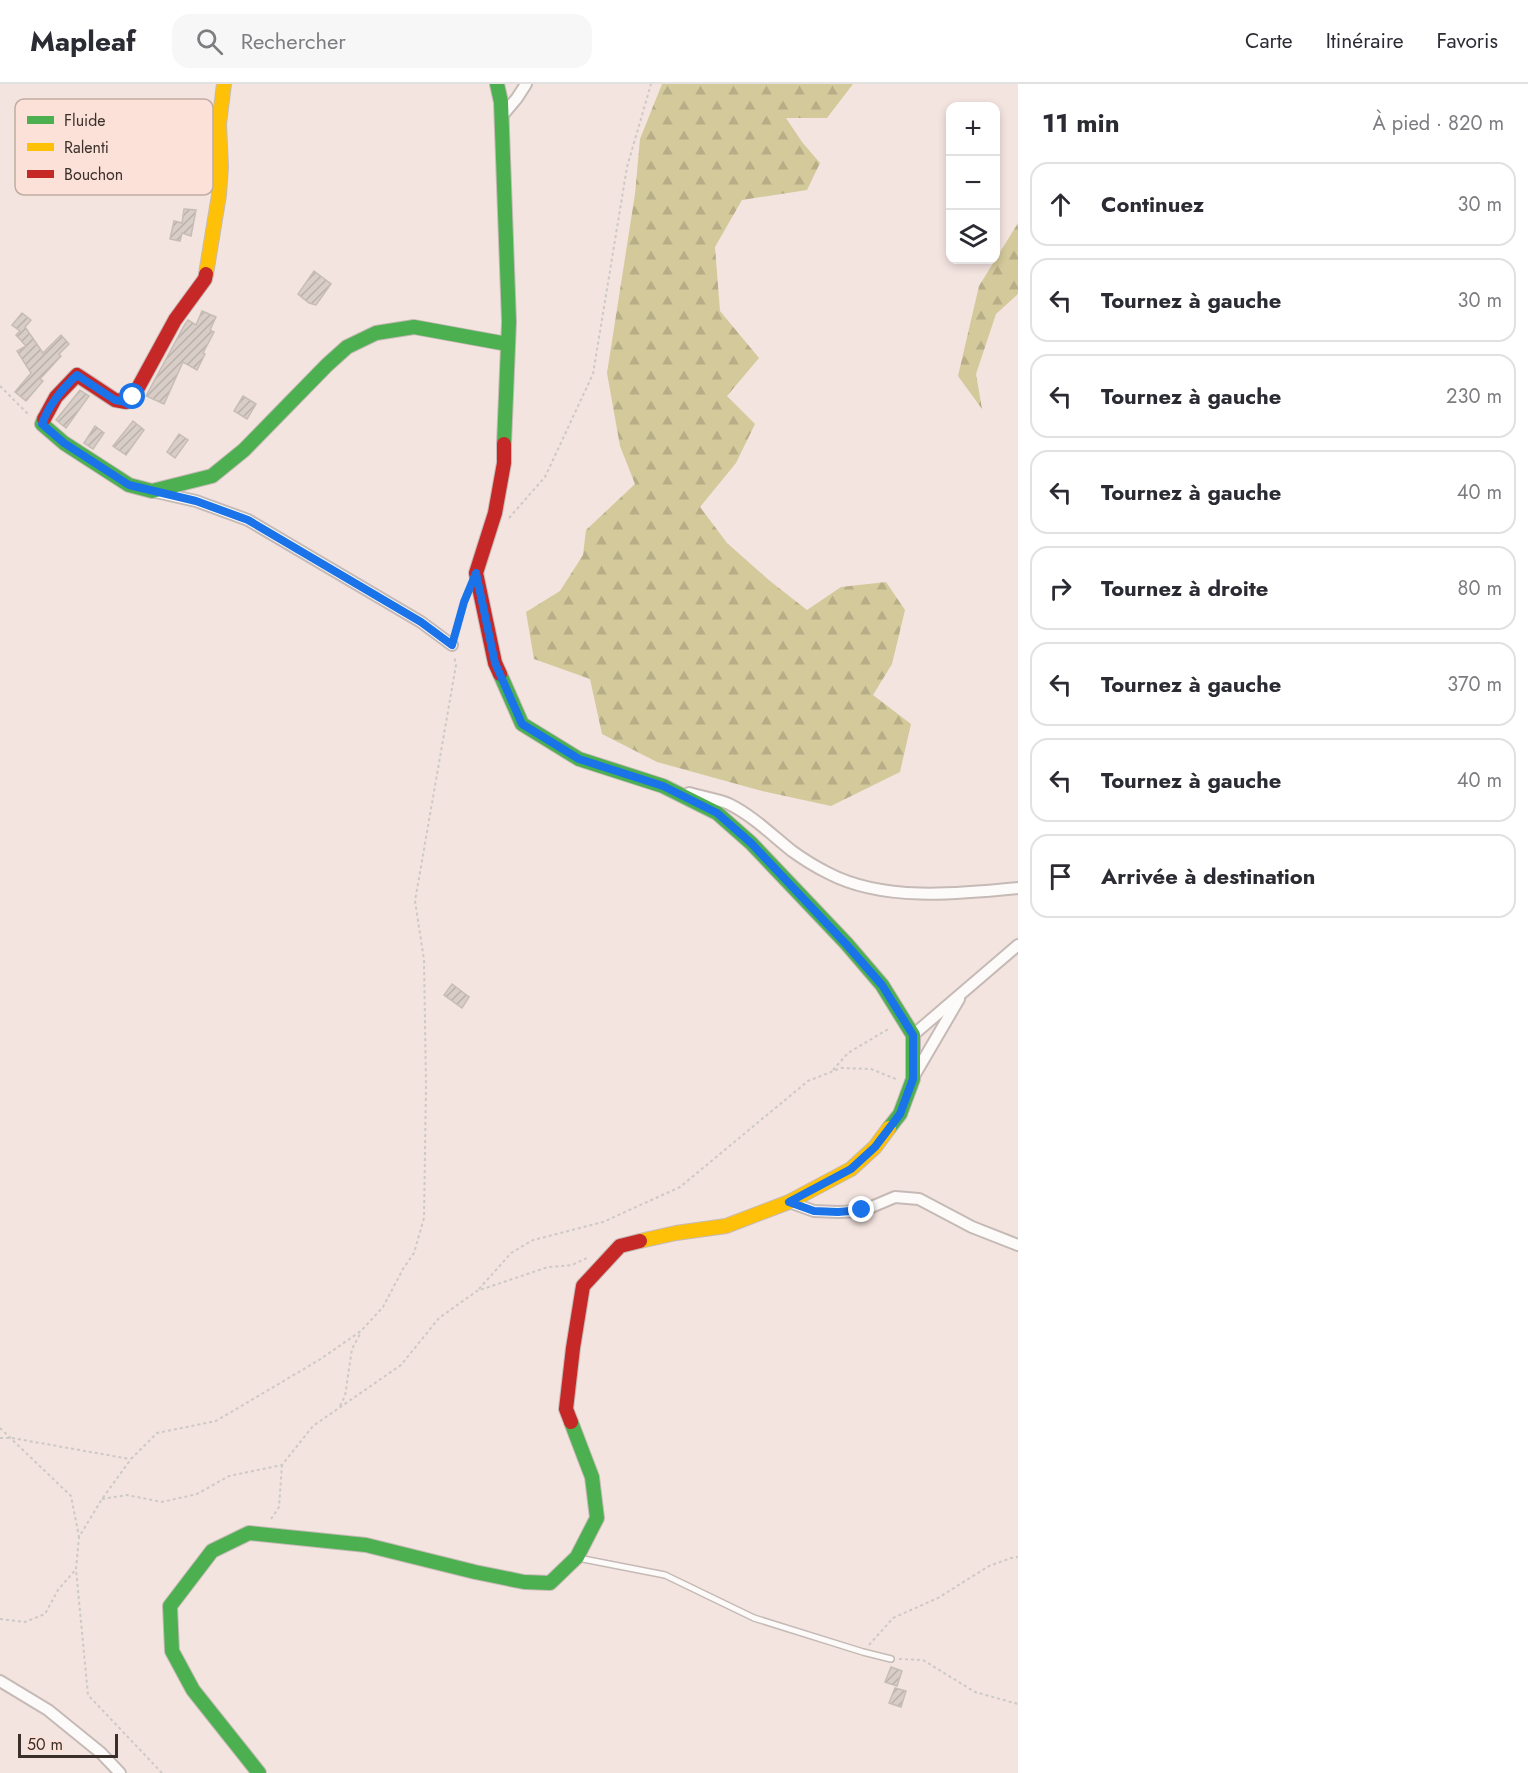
<!DOCTYPE html>
<html lang="fr">
<meta charset="utf-8">
<style>
body{margin:0;font-family:Jost,sans-serif;background:#f7f7f7;color:#2b2b33}
.controls{position:absolute;right:18px;top:18px;display:grid;overflow:hidden;border-radius:12px;box-shadow:0 3px 9px #0003}
.controls button{width:54px;height:54px;display:grid;place-items:center;padding:0;border:0;border-bottom:2px solid #e1e1e2;background:#fff;color:#2b2b33;font:30px sans-serif}
.scale{position:absolute;left:18px;bottom:15px;width:100px;box-sizing:border-box;padding-left:6px;border:3px solid #3b2f2a;border-top:0;font-size:16px;line-height:21px;white-space:nowrap;color:#3b2f2a;-webkit-text-stroke:4px #fbe1d7;paint-order:stroke}
.stop{position:absolute;width:18px;height:18px;margin:-14px;border:4px solid #1a73e8;border-radius:50%;background:#fff}
.stop.end{background:#1a73e8;border-color:#fff;box-shadow:0 2px 6px #0008}
.list{margin:0;padding:0;list-style:none}
h2{display:flex;justify-content:space-between;align-items:center;height:78px;margin:0;padding:0 24px;font-size:26px}
h2 small{font-size:20px;font-weight:400;color:#7c7c81}
.list li{display:grid;grid-template-columns:39px 1fr auto;gap:18px;align-items:center;box-sizing:border-box;height:84px;margin:0 12px 12px;padding:0 12px;border:2px solid #e1e1e2;border-radius:18px}
.list b{display:block;font-size:22px;white-space:nowrap}
.list em{font-size:20px;font-style:normal;color:#7c7c81}
.icon{flex:none;width:33px;height:33px;fill:none;stroke:currentColor;stroke-width:2;stroke-linecap:round;stroke-linejoin:round}
.map{position:relative;flex:none;width:1018px;height:1689px;overflow:hidden}
header{display:flex;align-items:center;gap:36px;box-sizing:border-box;height:84px;padding:0 30px;background:#fff;border-bottom:2px solid #e1e1e2}
header strong{font-size:28px}
nav{display:flex;gap:33px;margin-inline-start:auto;font-size:21px}
.search{width:420px;height:54px;background:#f7f7f7;display:flex;align-items:center;gap:15px;box-sizing:border-box;padding:0 21px;border-radius:18px;color:#7c7c81;font-size:22px}
main{display:flex}
aside{flex:1;background:#fff}
.map>svg:first-child{display:block}
.forest{fill:url(#forest-firs)}
.building{fill:url(#building-hatch);stroke:#c7bcb6;stroke-width:1.5}
.lines{fill:none;stroke-linecap:round;stroke-linejoin:round}
.lane-casing{stroke:#c6bab6;stroke-width:8}
.street-casing{stroke:#c6bab6;stroke-width:14}
.fast-casing{stroke:#c6bab6;stroke-width:16}
.slow-casing{stroke:#c6bab6;stroke-width:16}
.jam-casing{stroke:#c6bab6;stroke-width:16}
.path{stroke:#cdc9c6;stroke-width:2;stroke-dasharray:3 3;stroke-linecap:butt}
.lane{stroke:#fdfbfa;stroke-width:5}
.street{stroke:#fdfbfa;stroke-width:10}
.fast{stroke:#4caf50;stroke-width:14}
.slow{stroke:#ffc107;stroke-width:14}
.jam{stroke:#c62828;stroke-width:14}
.route{stroke:#1a73e8;stroke-width:8}
.key{fill:#fbe1d7;stroke:#c1aca3;stroke-width:1.5}
.key-label{font-size:16px;fill:#3b2f2a}
</style>
<header>
<strong>Mapleaf</strong>
<div class="search"><svg class="icon" aria-label="search" viewBox="0 0 24 24"><circle cx="10" cy="10" r="6"/><path d="M15 15l6 6"/></svg>Rechercher</div>
<nav><a>Carte</a><a>Itinéraire</a><a>Favoris</a></nav>
</header>
<main>
<div class="map">
<svg width="1018" height="1689" viewBox="0 0 1018 1689">
<defs>
<pattern id="forest-firs" width="22" height="20" patternUnits="userSpaceOnUse" patternTransform="scale(1.5)"><rect width="22" height="20" fill="#d4c99b"/><path d="M5 1l3.5 6h-7zM16 11l3.5 6h-7z" fill="#b7ad86"/></pattern>
<pattern id="building-hatch" width="6" height="6" patternUnits="userSpaceOnUse" patternTransform="scale(1.5)"><rect width="6" height="6" fill="#d8cec7"/><path d="M-1 1l2-2M0 6l6-6M5 7l2-2" fill="none" stroke="#bab1ab"/></pattern>
</defs>
<rect width="100%" height="100%" fill="#f3e4df"/>
<g class="forest">
<path d="M662,0H853L827,34H786L802,58L820,79L807,106L742,116L715,163L720,227L759,274L727,312L755,340L736,379L700,423L727,459L770,497L807,526L841,503L886,498L905,526L892,580L873,611L911,640L900,688L831,722L762,707L657,678L602,650L590,595L534,575L526,528L560,507L583,471L586,446L635,400L620,362L607,289L635,110L640,55Z"/>
<path d="M1018,139V210L996,230L976,290L982,325L958,292L979,202Z"/>
</g>
<g class="building">
<path d="M184,125L196,126L191,152L182,149L180,157L170,155L174,137L182,139Z"/>
<path d="M314,187L331,200L316,221L309,219L298,210Z"/>
<path d="M202,227L216,233L210,246L214,248L203,269L205,270L197,286L183,278L164,320L146,312L184,242L188,236L196,241Z"/>
<path d="M22,229L31,236L25,243L43,269L61,251L69,260L59,270L61,272L40,295L43,297L26,317L15,308L31,289L17,267L26,262L16,251L20,247L12,241Z"/>
<path d="M80,306L89,312L66,344L56,336Z"/>
<path d="M243,312L256,320L247,335L234,327Z"/>
<path d="M133,337L144,346L126,371L113,362Z"/>
<path d="M95,342L104,349L93,365L84,359Z"/>
<path d="M179,350L188,356L175,374L167,368Z"/>
<path d="M452,900L469,913L462,924L444,911Z"/>
<path d="M891,1583L902,1587L897,1602L885,1598Z"/>
<path d="M895,1604L906,1607L901,1623L889,1619Z"/>
</g>
<g class="lines">
<defs>
<path id="lane" d="M578,1474L665,1491L754,1534L863,1568L891,1575"/>
<g id="street">
<path d="M502,32L517,14L526,0"/>
<path d="M156,408L196,417L248,436L421,538L452,561"/>
<path d="M689,709C702,713 717,715 729,720C753,732 772,751 792,767C803,775 816,783 828,789C883,818 958,810 1018,804"/>
<path d="M913,951L1018,861"/>
<path d="M914,992L959,915"/>
<path d="M789,1118L814,1127L838,1128L862,1127L895,1113L919,1115L972,1143L1018,1161"/>
<path d="M0,1597L48,1626L101,1669L120,1689"/>
</g>
<g id="fast">
<path d="M497,0L501,18L509,238L504,360"/>
<path d="M44,335L42,340L64,359L129,401L152,407L212,392L244,366L327,281L347,263L376,249L414,243L507,260"/>
<path d="M500,590L522,640L579,675L663,702L717,729L751,759L846,859L882,901L913,951V995L900,1030L889,1044"/>
<path d="M259,1689L193,1606L172,1567L170,1522L212,1467L249,1449L366,1461L475,1488L524,1498L550,1499L577,1473L597,1434L592,1393L571,1338"/>
</g>
<g id="slow">
<path d="M206,190L219,111L221,83L219,40L224,0"/>
<path d="M640,1157L676,1149L726,1142L789,1118L851,1085L875,1063L889,1044"/>
</g>
<g id="jam">
<path d="M44,335L56,313L77,291L115,316L126,318L133,313L175,236L205,195L206,190"/>
<path d="M500,590L495,579L476,489L495,429L504,379V360"/>
<path d="M571,1338L566,1325L573,1264L583,1202L620,1162L640,1157"/>
</g>
</defs>
<use href="#lane" class="lane-casing"/>
<use href="#street" class="street-casing"/>
<use href="#fast" class="fast-casing"/>
<use href="#slow" class="slow-casing"/>
<use href="#jam" class="jam-casing"/>
<g class="path">
<path d="M0,302L30,332"/>
<path d="M509,434L545,393L593,290L627,83L651,0"/>
<path d="M456,549L466,514"/>
<path d="M833,986L848,969L890,944"/>
<path d="M479,1205L511,1169L533,1156L603,1138L680,1103L808,997L841,984L871,985L896,995"/>
<path d="M340,1322L345,1312L352,1265L360,1250"/>
<path d="M0,1344L71,1412L79,1453"/>
<path d="M0,1354H12L130,1375"/>
<path d="M102,1415L127,1411L162,1418L197,1410L229,1392L282,1381L313,1342L401,1281L439,1234L477,1207L548,1183L572,1181L587,1174"/>
<path d="M271,1435L279,1423L282,1381"/>
<path d="M0,1535L25,1538L45,1530L58,1506L76,1485"/>
<path d="M869,1561L893,1534L938,1514L989,1482L1011,1474L1018,1473"/>
<path d="M899,1575L923,1576L975,1608L1018,1620"/>
<path d="M162,1689L88,1611L76,1485L79,1453L102,1415L131,1375L157,1349L216,1337L319,1276L361,1247L383,1223L403,1185L414,1169L424,1134L426,1002L424,876L415,817L456,581L454,572"/>
</g>
<use href="#lane" class="lane"/>
<use href="#street" class="street"/>
<use href="#fast" class="fast"/>
<use href="#slow" class="slow"/>
<use href="#jam" class="jam"/>
</g>
<g class="lines">
<path class="route" d="M133,313L126,318L115,316L77,291C62,305 49,320 42,340L64,359L129,401L196,417L248,436L421,538L452,561L464,518L476,489L495,579L522,640L579,675L663,702L717,729L751,759L846,860L882,901L913,951V995L900,1030L875,1063L851,1085L789,1118L814,1127L838,1128L862,1126"/>
</g>
<rect x="15" y="15" width="198" height="96" rx="9" class="key"/>
<rect x="27" y="32" width="27" height="8" fill="#4caf50"/>
<rect x="27" y="59" width="27" height="8" fill="#ffc107"/>
<rect x="27" y="86" width="27" height="8" fill="#c62828"/>
<g class="key-label">
<text x="64" y="42">Fluide</text>
<text x="64" y="69">Ralenti</text>
<text x="64" y="96">Bouchon</text>
</g>
</svg>
<div class="controls">
<button>+</button>
<button>−</button>
<button><svg class="icon" aria-label="layers" viewBox="0 0 24 24"><path d="M12 4l9 5-9 5-9-5zM3 14l9 5 9-5"/></svg></button>
</div>
<div class="scale">50 m</div>
<div class="stop" style="left:133px;top:313px"></div>
<div class="stop end" style="left:862px;top:1126px"></div>
</div>
<aside>
<h2>11 min<small>À pied · 820 m</small></h2>
<ul class="list">
<li><svg class="icon" aria-label="ahead" viewBox="0 0 24 24"><path d="M12 20V5M6 11l6-6 6 6"/></svg><div><b>Continuez</b></div><em>30 m</em></li>
<li><svg class="icon" aria-label="left" viewBox="0 0 24 24"><path d="M17 20v-9H6M10 6l-5 5 5 5"/></svg><div><b>Tournez à gauche</b></div><em>30 m</em></li>
<li><svg class="icon" aria-label="left" viewBox="0 0 24 24"><path d="M17 20v-9H6M10 6l-5 5 5 5"/></svg><div><b>Tournez à gauche</b></div><em>230 m</em></li>
<li><svg class="icon" aria-label="left" viewBox="0 0 24 24"><path d="M17 20v-9H6M10 6l-5 5 5 5"/></svg><div><b>Tournez à gauche</b></div><em>40 m</em></li>
<li><svg class="icon" aria-label="right" viewBox="0 0 24 24"><path d="M7 20v-9h11M14 6l5 5-5 5"/></svg><div><b>Tournez à droite</b></div><em>80 m</em></li>
<li><svg class="icon" aria-label="left" viewBox="0 0 24 24"><path d="M17 20v-9H6M10 6l-5 5 5 5"/></svg><div><b>Tournez à gauche</b></div><em>370 m</em></li>
<li><svg class="icon" aria-label="left" viewBox="0 0 24 24"><path d="M17 20v-9H6M10 6l-5 5 5 5"/></svg><div><b>Tournez à gauche</b></div><em>40 m</em></li>
<li><svg class="icon" aria-label="arrive" viewBox="0 0 24 24"><path d="M6 21V4h12l-3 4 3 4H6"/></svg><div><b>Arrivée à destination</b></div></li>
</ul>
</aside>
</main>
